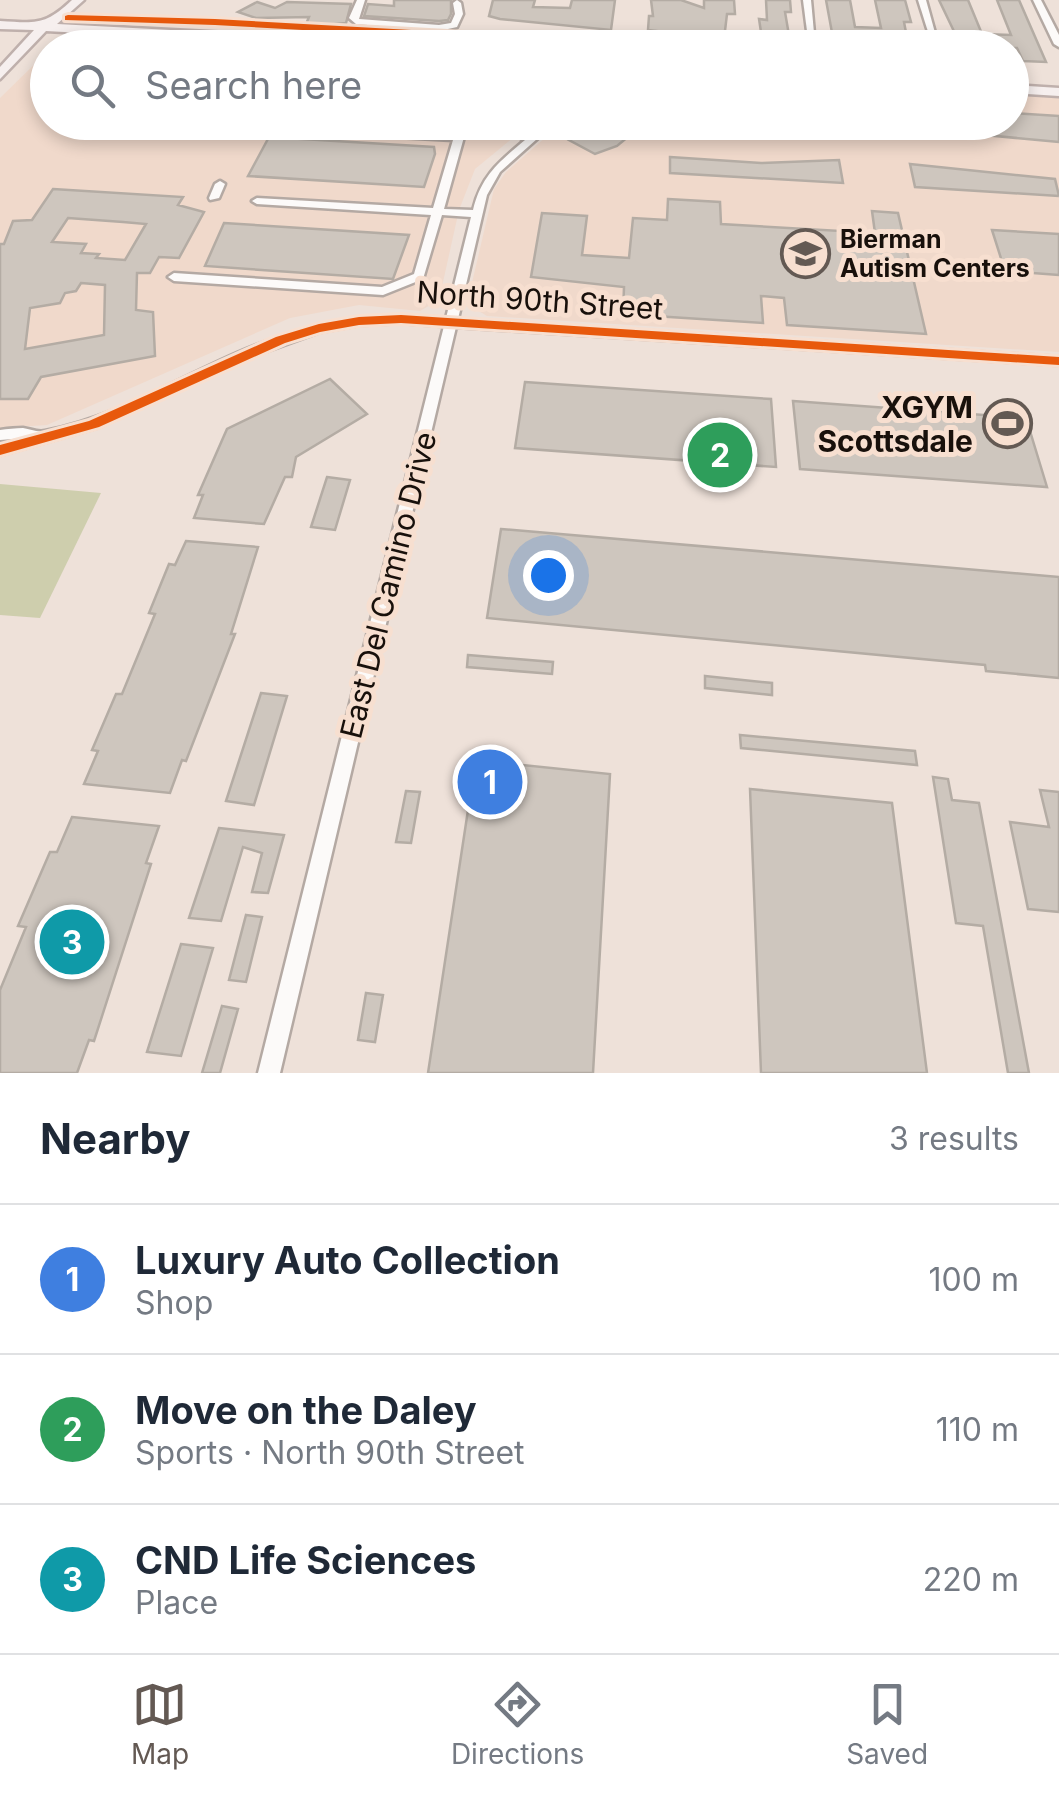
<!DOCTYPE html>
<meta charset="utf-8">
<style>
body{margin:0;font-family:Inter,sans-serif;background:#f6f6f7;color:#1f2937}
.you{position:absolute;left:548px;top:575px;width:35px;height:35px;margin:-25px;border:8px solid #fff;border-radius:50%;background:#1a73e8;box-shadow:0 0 0 15px #1a73e833}
.badge{display:grid;place-items:center;width:65px;height:65px;border-radius:50%;background:#635953;color:#fff;font-size:32px;font-weight:700}
.pin{position:absolute;translate:-50% -50%;border:5px solid #fff;box-shadow:0 2px 10px #0006}
.list{margin:0;padding:0;list-style:none}
h2{display:flex;justify-content:space-between;align-items:center;height:130px;margin:0;padding:0 40px;font-size:42px}
h2 small{font-size:32px;font-weight:400;color:#747a83}
.list li{display:grid;grid-template-columns:65px 1fr auto;gap:30px;align-items:center;box-sizing:border-box;height:150px;padding:0 40px;border-top:2px solid #e0e1e3}
.list b{display:block;font-size:38px;white-space:nowrap}
.list p{margin:0;font-size:32px;white-space:nowrap;color:#747a83}
.list em{font-size:32px;font-style:normal;color:#747a83}
.icon{flex:none;width:55px;height:55px;fill:none;stroke:currentColor;stroke-width:2;stroke-linecap:round;stroke-linejoin:round}
.map{position:relative;flex:none;width:1059px;height:1073px;overflow:hidden}
.search{position:absolute;background:#fff;box-shadow:0 5px 15px #0003;left:30px;right:30px;top:30px;height:110px;display:flex;align-items:center;gap:25px;box-sizing:border-box;padding:0 35px;border-radius:55px;color:#747a83;font-size:38px}
.sheet{height:580px;background:#fff}
nav{display:flex;justify-content:space-around;align-items:center;box-sizing:border-box;height:140px;border-top:2px solid #e0e1e3;background:#fff;font-size:28px;color:#747a83}
nav a{display:grid;justify-items:center;gap:5px}
nav .on{color:#635953}
.map>svg:first-child{display:block}
.built{fill:#f0d9cb}
.green{fill:#cecead}
.building{fill:#cec6be;stroke:#b4aca4;stroke-width:2.5;fill-rule:evenodd}
.lines{fill:none;stroke-linecap:round;stroke-linejoin:round}
.minor-casing{stroke:#b4a9a3;stroke-width:5}
.major-casing{stroke:#bfb0ac;stroke-width:5}
.minor{fill:#fcfaf9;fill-rule:evenodd}
.major{fill:#f6efee;fill-rule:evenodd}
.cycleway-casing{stroke:#f7dfd0;stroke-width:6}
.cycleway{fill:#e8590c;fill-rule:evenodd}
.labels{text-anchor:middle;dominant-baseline:central;stroke-width:10;stroke-linejoin:round;paint-order:stroke}
.far-poi-label{font-size:25px;font-weight:bold;fill:#18100b;stroke:#f7dfd0;text-anchor:start}
.street-label{font-size:30px;fill:#18100b;stroke:#f7dfd0}
.poi-label{font-size:30px;font-weight:bold;fill:#18100b;stroke:#f7dfd0;text-anchor:end}
</style>
<div class="map">
<svg width="1059" height="1073" viewBox="0 0 1059 1073">
<rect width="100%" height="100%" fill="#eee1d9"/>
<g class="built">
<path d="M47,52L48,122L531,123L475,169L459,210L439,300L420,311L359,305L290,318L47,425L0,428V98Z"/>
<path d="M1012,94L1059,97V352L487,316L467,304L494,189L506,172L562,123L1012,122Z"/>
</g>
<path class="green" d="M0,484L101,493L40,618L0,615Z"/>
<g class="building">
<path d="M394,0H451V14L448,20L439,21L364,16L368,4L394,6Z"/>
<path d="M493,0H535L533,7L570,8L572,0H615L611,30L500,19L489,16Z"/>
<path d="M651,0H681L704,8V0H734L735,14H727L724,39L648,30L649,16H653Z"/>
<path d="M766,0H790L791,12H785L791,47L775,48L766,32H761L759,19L767,20Z"/>
<path d="M826,0H850L855,27L881,28L875,0H905L911,22H904L909,48H889L886,40L867,39L853,48H816L833,38Z"/>
<path d="M939,0H968L982,34L1011,35L997,0H1019L1046,62L1023,61L1017,48H962Z"/>
<path d="M257,2L275,8L287,2L351,4L346,23L327,25L306,24L309,17L256,18L238,12Z"/>
<path d="M1012,113L1059,116V142L985,135L981,122H1012Z"/>
<path d="M581,122H646L617,146L595,154L569,140L577,134L570,131Z"/>
<path d="M269,137L434,147L435,154L424,187L248,176Z"/>
<path d="M670,157L761,163L839,160L843,183L670,173Z"/>
<path d="M910,164L1055,179L1059,196L915,187Z"/>
<path d="M53,189L183,197L178,205L204,212L179,258L159,257L150,273H137L136,310L153,312L155,356L41,377L28,399H0V244H4L13,221L32,220ZM68,218L123,222L146,224L125,260L96,258L99,254L81,253L86,244L52,242ZM81,283L105,285L104,335L25,349L30,308L60,303L65,293L76,291Z"/>
<path d="M668,199L720,202L721,224L875,233L872,211L898,213L926,334L787,325L784,298L761,296L763,323L623,314L624,287L531,277L542,213L587,216L582,255L629,258L633,218L667,220Z"/>
<path d="M224,223L409,235L393,279L205,266Z"/>
<path d="M992,230L1059,234V275L1005,271Z"/>
<path d="M330,379L367,414L296,457L292,477H285L264,524L194,518L203,495H198L227,429Z"/>
<path d="M525,382L771,399L776,467L515,448Z"/>
<path d="M793,401L1026,418L1047,487L800,469Z"/>
<path d="M327,477L350,480L335,530L311,527Z"/>
<path d="M501,529L1059,577V678L986,671L985,665L487,618Z"/>
<path d="M186,541L258,547L231,634H235L186,761L182,760L170,793L84,784L98,751L92,750L116,694H122L155,614L149,613L169,564L175,565Z"/>
<path d="M468,655L553,662L552,674L467,667Z"/>
<path d="M705,676L772,683V695L705,688Z"/>
<path d="M261,693L287,696L254,805L226,801Z"/>
<path d="M740,735L915,751L917,765L741,748Z"/>
<path d="M475,760L610,774L593,1073H428L470,797L482,799L484,778L473,777Z"/>
<path d="M933,777L948,779L952,800L979,803L1029,1073H1008L983,926L956,923Z"/>
<path d="M750,789L892,803L927,1073H761Z"/>
<path d="M1040,790L1059,792V912L1028,909L1010,822L1049,827Z"/>
<path d="M406,791L420,792L411,843L396,842Z"/>
<path d="M72,817L159,826L146,863L151,864L94,1041L89,1040L77,1073H0V990L26,927L18,926L50,852H57Z"/>
<path d="M219,828L284,835L268,893L252,892L262,853L243,847L221,921L189,918Z"/>
<path d="M246,915L262,917L246,982L229,980Z"/>
<path d="M181,944L213,948L181,1056L147,1052Z"/>
<path d="M366,993L383,995L375,1042L358,1040Z"/>
<path d="M222,1006L238,1009L220,1073H202Z"/>
</g>
<g class="lines">
<defs>
<g id="minor">
<path d="M357,0H365L359,19L439,25L451,23L455,14L453,3L457,0L461,3L463,14L457,27L439,31L356,24L349,18Z"/>
<path d="M803,0H811L814,33L807,31Z"/>
<path d="M918,0H926L937,40L930,38Z"/>
<path d="M1033,0H1041L1059,35V47L1054,44Z"/>
<path d="M493,122H502L530,135L544,122H556L500,172L487,195L458,319L1059,357V365L456,327L280,1073H258L444,326L401,323L359,325L320,332L248,358L99,427L0,455V445L25,438L0,440V430C7,429 16,428 23,428C31,429 37,433 45,431C113,418 173,381 237,353C310,321 367,313 446,318L471,217L442,215L423,279L383,295L174,281L168,277L174,273L382,287L414,274L431,215L257,204L252,201L257,198L433,208L453,140L251,129L247,128V124L463,135L464,137L444,209L473,210C481,176 499,162 525,140L493,126Z"/>
<path d="M220,181L225,184L219,198L210,200L209,198L215,184Z"/>
</g>
<g id="major">
<path d="M72,0H84L57,24L435,44L441,48H357L46,31L0,79V67L34,30L0,29V21C35,23 45,26 72,0Z"/>
<path d="M1012,85L1059,88V96L1012,93Z"/>
</g>
</defs>
<use href="#minor" class="minor-casing"/>
<use href="#major" class="major-casing"/>
<use href="#minor" class="minor"/>
<use href="#major" class="major"/>
<defs>
<g id="cycleway">
<path d="M68,15L215,19L678,45L682,48H621L215,25L65,20V16Z"/>
<path d="M105,36L270,45L274,48H211L102,41L101,39Z"/>
<path d="M401,315L1059,357V365L401,323L359,325L320,332L285,343L99,427L0,455V445L89,421L276,337L319,324L359,317Z"/>
</g>
</defs>
<use href="#cycleway" class="cycleway-casing"/>
<use href="#cycleway" class="cycleway"/>
</g>
<defs>
<symbol id="school-ring" viewBox="-11 -11 22 22"><circle r="9.5" fill="#f7dfd0" stroke="#635953" stroke-width="1.5"/><path d="M0-5L7-2L0 1L-7-2ZM-4 1L0 2.5L4 1V4Q0 6-4 4Z" fill="#635953"/></symbol>
<symbol id="stadium-ring" viewBox="-11 -11 22 22"><circle r="9.5" fill="#f7dfd0" stroke="#635953" stroke-width="1.5"/><path d="M0-5a6.5 5 0 1 0 0 10a6.5 5 0 1 0 0-10ZM-3.5-1.8h7v3.6h-7Z" fill="#635953"/></symbol>
</defs>
<g fill-rule="evenodd">
<use href="#school-ring" x="778" y="226" width="55" height="55"/>
<use href="#stadium-ring" x="980" y="396" width="55" height="55"/>
</g>
<g class="labels">
<g class="far-poi-label">
<text x="840" y="239">Bierman<tspan x="840" dy="29">Autism Centers</tspan></text>
</g>
<g class="street-label">
<text transform="translate(540 300) rotate(4)">North 90th Street</text>
<text transform="translate(388 585) rotate(-76)">East Del Camino Drive</text>
</g>
<g class="poi-label">
<text x="973" y="407">XGYM<tspan x="973" dy="34">Scottsdale</tspan></text>
</g>
</g>
</svg>
<div class="you"></div>
<div class="pin badge" style="left:490px;top:782px;background:#3f7fe0">1</div>
<div class="pin badge" style="left:720px;top:455px;background:#2e9e5b">2</div>
<div class="pin badge" style="left:72px;top:942px;background:#0f9aa8">3</div>
<div class="search"><svg class="icon" aria-label="search" viewBox="0 0 24 24"><circle cx="10" cy="10" r="6"/><path d="M15 15l6 6"/></svg>Search here</div>
</div>
<section class="sheet">
<h2>Nearby<small>3 results</small></h2>
<ul class="list">
<li><span class="badge" style="background:#3f7fe0">1</span><div><b>Luxury Auto Collection</b><p>Shop</p></div><em>100 m</em></li>
<li><span class="badge" style="background:#2e9e5b">2</span><div><b>Move on the Daley</b><p>Sports · North 90th Street</p></div><em>110 m</em></li>
<li><span class="badge" style="background:#0f9aa8">3</span><div><b>CND Life Sciences</b><p>Place</p></div><em>220 m</em></li>
</ul>
</section>
<nav>
<a class="on"><svg class="icon" aria-label="map" viewBox="0 0 24 24"><path d="M3 6l6-2 6 2 6-2v14l-6 2-6-2-6 2zM9 4v14M15 6v14"/></svg>Map</a>
<a><svg class="icon" aria-label="directions" viewBox="0 0 24 24"><path d="M12 3l9 9-9 9-9-9zM9 14v-3h6M13 9l2 2-2 2"/></svg>Directions</a>
<a><svg class="icon" aria-label="saved" viewBox="0 0 24 24"><path d="M7 4h10v16l-5-4-5 4z"/></svg>Saved</a>
</nav>
